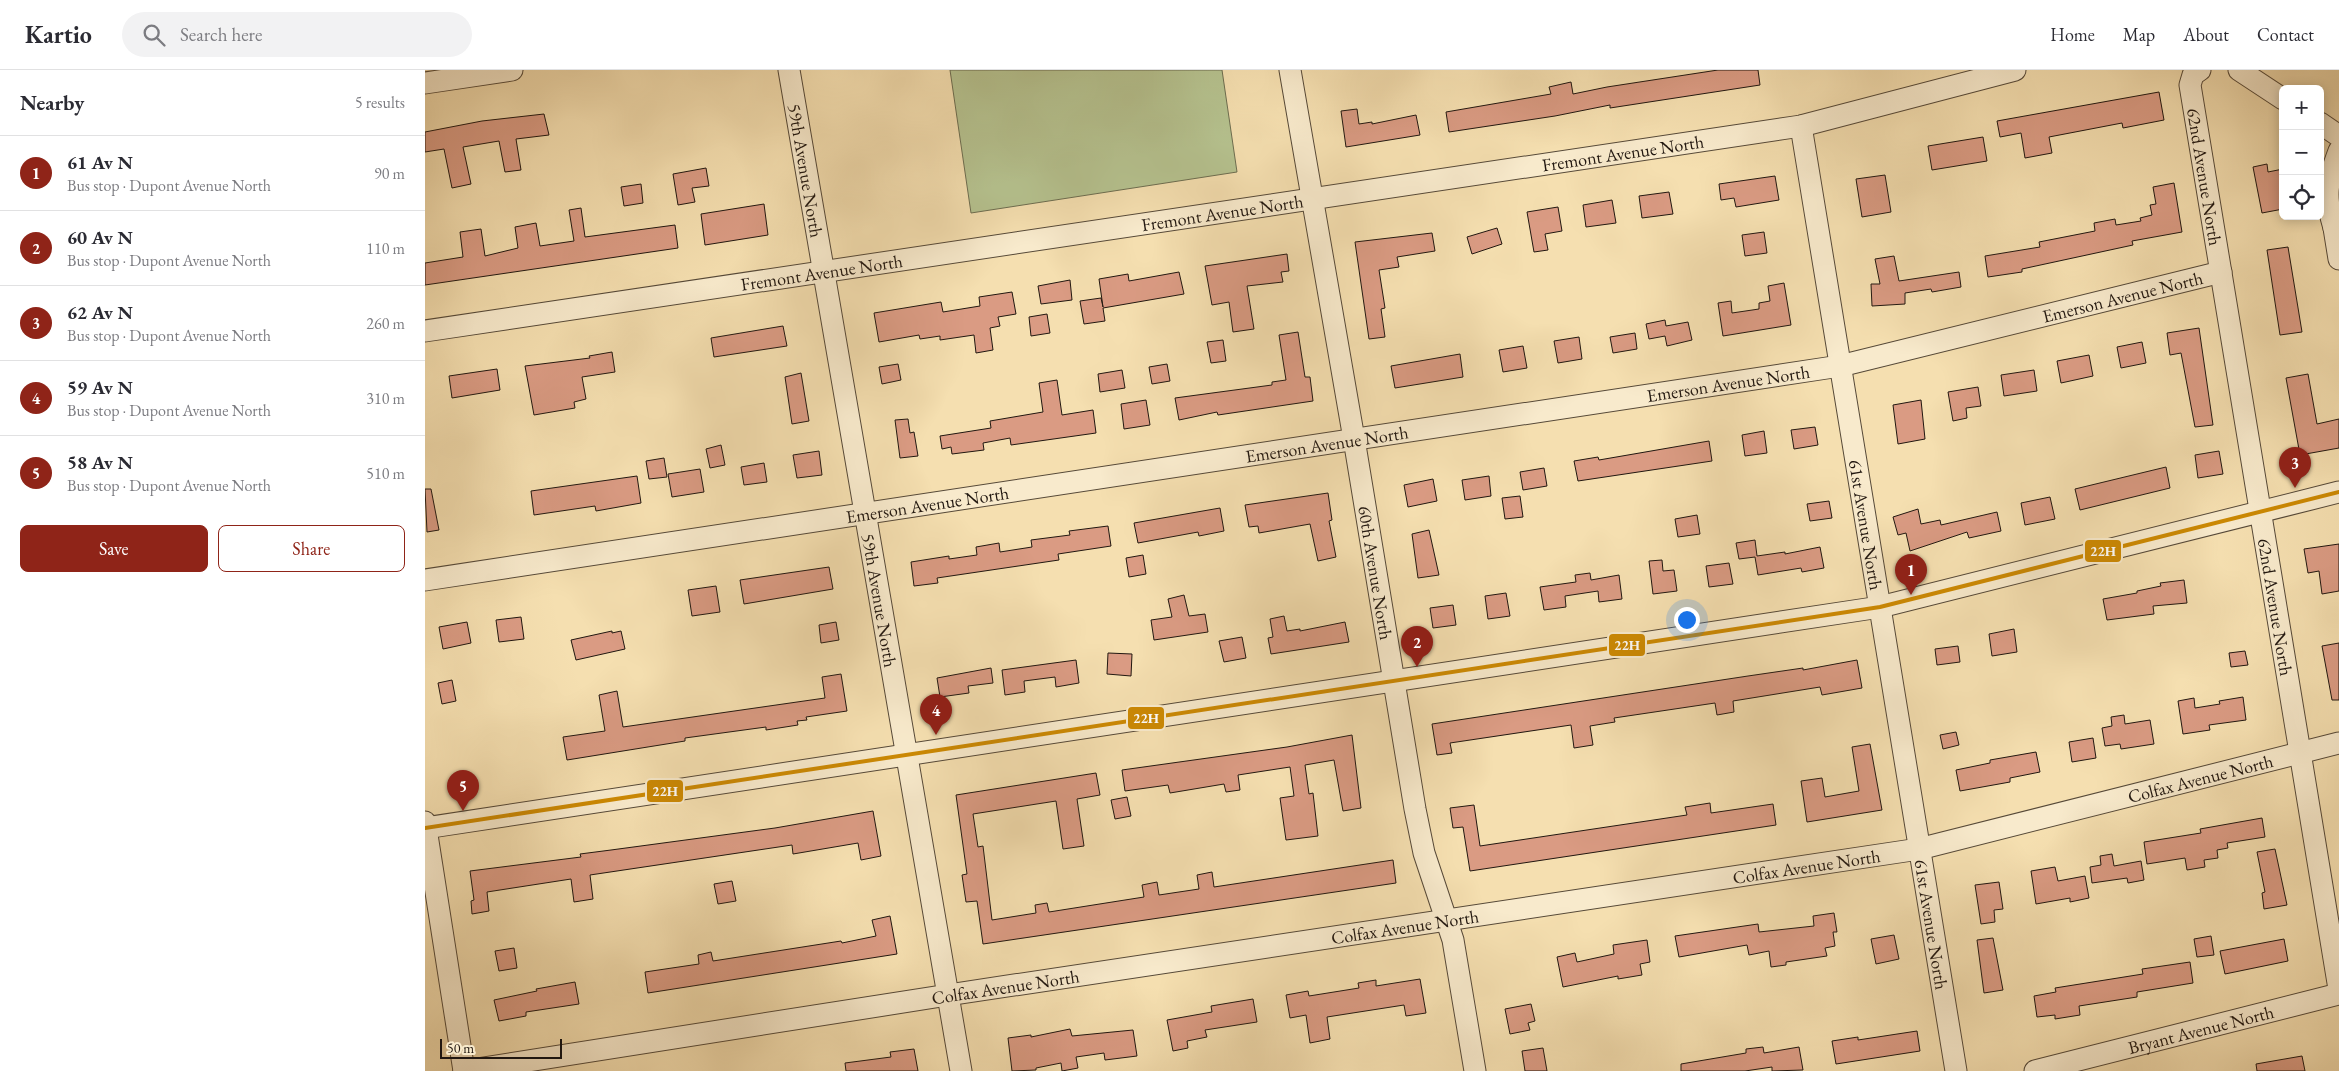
<!DOCTYPE html>
<meta charset="utf-8">
<style>
body{margin:0;font-family:"EB Garamond",serif;background:#f2f2f3;color:#2b2b33}
.controls{position:absolute;right:15px;top:15px;display:grid;overflow:hidden;border-radius:8px;box-shadow:0 2px 12px #0003}
.controls button{width:45px;height:45px;display:grid;place-items:center;padding:0;border:0;border-bottom:1px solid #e1e1e2;background:#fff;color:#2b2b33;font:25px sans-serif}
.scale{position:absolute;left:15px;bottom:12px;width:122px;box-sizing:border-box;padding-left:5px;border:2px solid #211710;border-top:0;font-size:14px;line-height:18px;white-space:nowrap;color:#211710;-webkit-text-stroke:4px #f8eacc;paint-order:stroke}
.you{position:absolute;left:1261px;top:549px;width:18px;height:18px;margin:-12px;border:4px solid #fff;border-radius:50%;background:#1a73e8;box-shadow:0 0 0 8px #1a73e833}
.badge{display:grid;place-items:center;width:32px;height:32px;border-radius:50%;background:#8f2418;color:#fff;font-size:16px;font-weight:700}
.pin{position:absolute;translate:-50% -41px;filter:drop-shadow(0 1px 2px #0008)}
.pin::after{content:'';position:absolute;top:26px;width:18px;height:15px;background:inherit;clip-path:polygon(0 0,100% 0,50% 100%)}
.list{margin:0;padding:0;list-style:none}
h2{display:flex;justify-content:space-between;align-items:center;height:65px;margin:0;padding:0 20px;font-size:21px}
h2 small{font-size:16px;font-weight:400;color:#7c7c81}
.list li{display:grid;grid-template-columns:32px 1fr auto;gap:15px;align-items:center;box-sizing:border-box;height:75px;padding:0 20px;border-top:1px solid #e1e1e2}
.list b{display:block;font-size:19px;white-space:nowrap}
.list p{margin:0;font-size:16px;white-space:nowrap;color:#7c7c81}
.list em{font-size:16px;font-style:normal;color:#7c7c81}
.actions{display:flex;gap:10px;padding:15px 20px}
.actions a{flex:1;padding:11px 0;border:1px solid #8f2418;border-radius:8px;text-align:center;font-size:18px;color:#8f2418}
.actions .main{background:#8f2418;color:#fff}
.icon{flex:none;width:28px;height:28px;fill:none;stroke:currentColor;stroke-width:2;stroke-linecap:round;stroke-linejoin:round}
.map{position:relative;flex:none;width:1914px;height:1001px;overflow:hidden}
header{display:flex;align-items:center;gap:30px;box-sizing:border-box;height:70px;padding:0 25px;background:#fff;border-bottom:1px solid #e1e1e2}
header strong{font-size:24px}
nav{display:flex;gap:28px;margin-inline-start:auto;font-size:18px}
.search{width:350px;height:45px;background:#f2f2f3;display:flex;align-items:center;gap:12px;box-sizing:border-box;padding:0 18px;border-radius:28px;color:#7c7c81;font-size:19px}
main{display:flex}
aside{flex:1;background:#fff}
.map>svg:first-child{display:block}
.green{fill:#b6c390;stroke:#6c6d50}
.building{fill:#da9b83;stroke:#211710}
.lines{fill:none;stroke-linecap:round;stroke-linejoin:round}
.minor-casing{stroke:#564938;stroke-width:23}
.minor{stroke:#f8eacc;stroke-width:21}
.bus-1-casing{stroke:#f8eacc;stroke-width:8}
.bus-1{stroke:#cc8903;stroke-width:4}
.labels{text-anchor:middle;dominant-baseline:central;stroke-width:5;stroke-linejoin:round;paint-order:stroke}
.street-label{font-size:18px;fill:#211710;stroke:#f8eacc}
.line-badge{stroke:#f8eacc;stroke-width:2}
.badge-label{font-size:14px;text-anchor:middle;font-weight:bold;fill:#fff}
</style>
<header>
<strong>Kartio</strong>
<div class="search"><svg class="icon" aria-label="search" viewBox="0 0 24 24"><circle cx="10" cy="10" r="6"/><path d="M15 15l6 6"/></svg>Search here</div>
<nav><a>Home</a><a>Map</a><a>About</a><a>Contact</a></nav>
</header>
<main>
<aside>
<h2>Nearby<small>5 results</small></h2>
<ul class="list">
<li><span class="badge">1</span><div><b>61 Av N</b><p>Bus stop · Dupont Avenue North</p></div><em>90 m</em></li>
<li><span class="badge">2</span><div><b>60 Av N</b><p>Bus stop · Dupont Avenue North</p></div><em>110 m</em></li>
<li><span class="badge">3</span><div><b>62 Av N</b><p>Bus stop · Dupont Avenue North</p></div><em>260 m</em></li>
<li><span class="badge">4</span><div><b>59 Av N</b><p>Bus stop · Dupont Avenue North</p></div><em>310 m</em></li>
<li><span class="badge">5</span><div><b>58 Av N</b><p>Bus stop · Dupont Avenue North</p></div><em>510 m</em></li>
</ul>
<div class="actions"><a class="main">Save</a><a>Share</a></div>
</aside>
<div class="map">
<svg width="1914" height="1001" viewBox="0 0 1914 1001">
<rect width="100%" height="100%" fill="#f5dfb0"/>
<filter id="stains"><feTurbulence type="fractalNoise" baseFrequency=".004" numOctaves="4"/><feColorMatrix values="0 0 0 0 .2 0 0 0 0 .09 0 0 0 0 .02 0 0 0 .5 -.17"/></filter>
<radialGradient id="worn" r=".72"><stop offset=".6" stop-color="#630" stop-opacity="0"/><stop offset="1" stop-color="#630" stop-opacity=".3"/></radialGradient>
<path class="green" d="M525,0H797L812,102L546,143Z"/>
<g class="building">
<path d="M1293,0H1333L1335,15L1185,38V35L1130,46L1024,62L1021,42L1126,24L1124,17L1146,12L1148,24L1182,17Z"/>
<path d="M1734,22L1739,50L1698,58L1697,53L1624,67L1627,83L1600,88L1596,63L1575,67L1572,51Z"/>
<path d="M932,39L934,54L947,52V54L991,45L995,65L921,77L916,41Z"/>
<path d="M119,44L124,65L91,69L96,100L80,102L74,71L38,77L46,114L27,118L19,79L0,82V62L57,51Z"/>
<path d="M1558,67L1562,91L1507,100L1503,76Z"/>
<path d="M1842,94L1843,102L1858,99V139L1837,143L1828,97Z"/>
<path d="M281,98L284,116L267,118L270,132L253,135L248,104Z"/>
<path d="M1460,105L1466,142L1437,147L1431,109Z"/>
<path d="M1350,106L1354,130L1311,137L1309,128L1296,130L1294,114Z"/>
<path d="M1749,113L1757,162L1707,171L1708,175L1597,199V202L1563,207L1560,186L1615,177L1614,172L1670,161L1669,153L1690,149L1691,155L1716,151L1715,148L1727,145L1725,135L1731,134L1728,117Z"/>
<path d="M216,114L218,133L199,136L196,117Z"/>
<path d="M1244,122L1248,144L1217,148L1214,126Z"/>
<path d="M1187,130L1191,153L1161,157L1158,135Z"/>
<path d="M339,134L343,165L280,175L276,144Z"/>
<path d="M1133,137L1137,161L1120,164L1123,180L1109,182L1102,142Z"/>
<path d="M156,138L160,167L250,155L253,178L0,215V193L38,187L35,162L56,159L60,186L93,178L90,157L111,153L115,176L149,171L144,140Z"/>
<path d="M1072,158L1077,174L1047,184L1042,167Z"/>
<path d="M1339,162L1342,183L1320,186L1317,165Z"/>
<path d="M1007,163L1010,181L972,187L974,197L954,200L960,238L956,239L960,267L944,269L930,172Z"/>
<path d="M1863,177L1877,262L1855,265L1842,180Z"/>
<path d="M862,184L864,201L856,202L858,212L822,216L829,259L808,262L804,232L787,235L780,196Z"/>
<path d="M1469,186L1474,211L1534,202L1536,217L1507,222L1506,219L1480,223V234L1447,236L1446,214H1455L1450,189Z"/>
<path d="M754,202L759,224L678,238L680,251L659,254L655,231L676,228L678,237L674,209L703,204L704,211Z"/>
<path d="M645,210L647,230L616,234L613,216Z"/>
<path d="M1359,213L1366,255L1298,266L1293,233L1306,231L1307,243L1334,239V233L1345,231L1343,216Z"/>
<path d="M587,222L591,244L573,247L575,256L565,258L568,280L551,283L549,265L515,270V266L495,269L494,265L454,272L449,243L516,232L518,242L555,236L554,227Z"/>
<path d="M622,244L625,263L606,266L604,247Z"/>
<path d="M1240,250L1241,256L1263,252L1267,270L1242,276L1240,266L1224,269L1221,254Z"/>
<path d="M358,256L362,276L289,287L286,268Z"/>
<path d="M1774,258L1788,355L1770,357L1756,283L1745,285L1742,263Z"/>
<path d="M873,262L880,307H885L888,331L793,345L792,342L754,350L750,328L847,315V312L861,310L854,265Z"/>
<path d="M1210,263L1212,279L1188,283L1185,267Z"/>
<path d="M1154,267L1157,289L1133,293L1129,271Z"/>
<path d="M798,270L801,291L786,293L782,272Z"/>
<path d="M1717,272L1721,293L1696,298L1692,277Z"/>
<path d="M1098,276L1102,298L1078,302L1074,280Z"/>
<path d="M187,282L190,302L157,307L161,329L149,332L150,338L109,345L100,296L165,288L164,286Z"/>
<path d="M1035,284L1038,307L970,318L966,296Z"/>
<path d="M1664,285L1668,306L1636,313L1632,291Z"/>
<path d="M473,294L476,310L457,314L454,297Z"/>
<path d="M742,294L745,311L727,314L724,297Z"/>
<path d="M72,299L75,320L27,328L24,306Z"/>
<path d="M697,300L700,318L675,322L673,304Z"/>
<path d="M1609,300L1612,321L1579,326L1576,305Z"/>
<path d="M376,303L384,351L367,354L360,307Z"/>
<path d="M1883,304L1892,354L1914,349V378L1875,385L1861,308Z"/>
<path d="M632,310L637,345L668,340L671,363L586,375L585,368L558,373L559,380L527,384L526,377L517,379L515,366L566,358L565,351L618,342L614,313Z"/>
<path d="M1553,317L1556,336L1541,338L1542,348L1528,351L1523,322Z"/>
<path d="M721,330L725,355L699,359L696,334Z"/>
<path d="M1496,330L1500,369L1473,374L1468,335Z"/>
<path d="M483,349L485,363L489,362L493,386L475,388L470,350Z"/>
<path d="M1390,357L1393,375L1369,379L1366,360Z"/>
<path d="M1339,361L1342,383L1320,386L1317,365Z"/>
<path d="M1284,371L1287,391L1153,411L1149,391L1173,387L1174,390Z"/>
<path d="M296,375L300,395L285,398L281,379Z"/>
<path d="M394,381L397,405L372,408L368,385Z"/>
<path d="M1794,381L1798,404L1773,408L1770,385Z"/>
<path d="M239,388L242,407L224,409L221,391Z"/>
<path d="M339,393L342,412L319,415L316,397Z"/>
<path d="M1741,397L1745,418L1655,440L1650,419Z"/>
<path d="M1119,398L1122,416L1098,420L1095,402Z"/>
<path d="M275,399L279,422L247,427L243,404Z"/>
<path d="M212,406L216,433L171,441L170,436L109,445L106,421Z"/>
<path d="M1064,406L1066,426L1040,430L1037,410Z"/>
<path d="M1008,409L1012,431L983,437L979,415Z"/>
<path d="M0,419H6L14,460L2,462Z"/>
<path d="M903,423L907,450L904,451L911,487L893,491L885,454L834,463L833,456L824,457L820,435Z"/>
<path d="M1095,426L1098,447L1080,449L1077,428Z"/>
<path d="M1625,427L1630,449L1600,455L1596,433Z"/>
<path d="M1404,431L1407,448L1385,451L1382,434Z"/>
<path d="M795,438L799,461L774,466L773,462L713,473L709,453Z"/>
<path d="M1493,439L1496,454L1515,450L1516,455L1572,442L1576,461L1544,468L1542,462L1485,481L1481,463L1473,465L1468,447Z"/>
<path d="M1272,445L1275,464L1253,467L1250,449Z"/>
<path d="M683,456L686,476L633,484L634,490L512,508L513,513L489,516L486,492L524,486V489L552,485L551,477L574,473L575,482L607,477L606,470L645,465L644,461Z"/>
<path d="M1004,460L1014,505L993,508L987,464Z"/>
<path d="M1330,470L1332,486L1360,482V484L1395,477L1399,498L1377,502L1376,498L1333,505L1330,487L1314,489L1311,473Z"/>
<path d="M1914,474V521L1897,524L1894,501L1883,503L1879,479Z"/>
<path d="M718,485L721,504L704,507L701,488Z"/>
<path d="M1237,490L1238,501L1249,500L1252,521L1228,524L1224,491Z"/>
<path d="M1304,493L1308,514L1284,517L1281,496Z"/>
<path d="M404,497L408,519L319,534L315,510Z"/>
<path d="M1165,503L1166,510L1194,505L1197,529L1174,532L1173,521L1140,526L1141,537L1119,540L1115,517L1151,512L1150,505Z"/>
<path d="M1759,510L1762,533L1728,536L1729,544L1682,550L1678,529L1712,523V521L1736,516L1735,513Z"/>
<path d="M291,516L295,542L267,546L263,520Z"/>
<path d="M1081,523L1085,546L1063,549L1060,526Z"/>
<path d="M759,525L764,546L780,544L783,562L729,570L726,550L747,547L743,529Z"/>
<path d="M1028,535L1031,555L1008,558L1005,538Z"/>
<path d="M859,546L862,561L875,559V561L920,552L924,572L846,584L843,568L848,567L845,549Z"/>
<path d="M96,547L99,569L74,572L71,550Z"/>
<path d="M42,552L46,573L18,579L14,557Z"/>
<path d="M411,552L414,570L396,573L394,555Z"/>
<path d="M1589,559L1592,582L1567,586L1564,564Z"/>
<path d="M187,561V563L196,561L200,579L151,590L146,570Z"/>
<path d="M817,567L821,588L799,592L794,571Z"/>
<path d="M1914,573V630H1907L1897,576Z"/>
<path d="M1533,576L1535,592L1512,595L1510,579Z"/>
<path d="M1820,581L1823,595L1806,597L1804,583Z"/>
<path d="M683,583L707,584L706,606L682,604Z"/>
<path d="M651,590L654,613L631,617L630,607L599,611L600,622L580,625L577,600Z"/>
<path d="M1432,590L1437,618L1397,625L1395,617L1308,631L1309,642L1292,645L1290,633L1189,648L1190,652L1165,656L1168,675L1149,678L1146,655L1025,673L1027,683L1012,685L1007,654L1323,606L1378,598V600Z"/>
<path d="M566,598L568,613L543,616L544,623L515,627L512,608Z"/>
<path d="M416,604L422,641L381,647L382,650L372,651L373,655L341,660V657L260,668V671L142,690L138,667L180,661L174,625L192,621L198,657L400,628L397,607Z"/>
<path d="M27,610L31,631L17,634L13,613Z"/>
<path d="M1818,627L1821,650L1784,655L1785,660L1758,664L1753,631L1769,628L1770,638L1795,634L1794,631Z"/>
<path d="M1699,645L1700,654L1725,650L1729,674L1696,679L1695,674L1680,676L1677,658L1687,656L1686,647Z"/>
<path d="M1531,662L1534,675L1518,679L1515,665Z"/>
<path d="M927,665L936,738L918,741L909,690L880,695L884,724L888,723L893,766L861,770L855,728L869,726L865,697L813,705L815,720L801,722L799,714L745,723L743,715L700,721L697,700L862,677Z"/>
<path d="M1668,668L1671,688L1647,692L1644,672Z"/>
<path d="M1445,674L1457,740L1382,752L1376,711L1397,708L1400,727L1434,721L1427,677Z"/>
<path d="M1611,682L1615,702L1585,708V712L1535,721L1531,700L1565,693V690Z"/>
<path d="M671,703L675,725L652,729L659,776L638,779L631,731L548,744L553,777L558,776L567,850L611,843L610,835L622,833L624,842L719,827L717,815L732,812L734,825L774,819L772,805L787,802L789,817L968,790L971,813L558,874L552,831L541,832L537,805L542,804L531,725Z"/>
<path d="M702,727L706,746L690,749L686,730Z"/>
<path d="M1285,733L1286,743L1348,734L1351,755L1045,801L1038,757L1028,758L1025,738L1049,735L1055,776L1262,745L1260,737Z"/>
<path d="M448,741L456,786L436,790L433,773L368,784L367,775L165,805L168,829L149,832L146,809L62,822L64,841L47,844L46,831L49,830L45,801L156,787L155,784L186,780L350,758Z"/>
<path d="M1837,748L1840,767L1802,773L1803,778L1792,780L1793,788L1779,790L1780,797L1762,800L1760,788L1722,794L1719,772L1776,763L1775,759Z"/>
<path d="M1850,779L1862,835L1839,839L1837,823L1840,822L1832,782Z"/>
<path d="M1687,784L1689,796L1716,791L1719,810L1703,813L1702,808L1667,813L1665,797L1676,795L1675,786Z"/>
<path d="M1630,797L1633,811L1660,806L1664,828L1645,832V828L1611,834L1606,801Z"/>
<path d="M307,811L311,831L293,834L289,814Z"/>
<path d="M1574,812L1578,839L1569,840L1570,852L1556,854L1550,815Z"/>
<path d="M1409,843L1412,862H1408L1410,876L1400,878L1402,886L1361,892V895L1346,897L1344,881L1324,885L1322,875L1254,887L1250,866L1333,854L1334,862L1389,856L1388,846Z"/>
<path d="M465,846L472,884L223,923L220,902L274,894L273,885L286,882L288,891L416,871L417,873L451,866L447,850Z"/>
<path d="M1469,865L1474,889L1451,894L1446,869Z"/>
<path d="M1786,866L1789,885L1772,887L1769,869Z"/>
<path d="M1568,868L1578,920L1559,923L1552,870Z"/>
<path d="M1859,869L1863,891L1800,904L1795,881Z"/>
<path d="M1222,870L1225,892L1215,894L1217,905L1193,909V906L1138,917L1132,887L1150,883L1152,892L1189,884L1188,875Z"/>
<path d="M89,878L92,898L74,901L70,881Z"/>
<path d="M1765,892L1768,913L1712,922V927L1654,936L1655,945L1630,949V945L1612,947L1609,926L1631,922L1630,918L1718,904L1717,899Z"/>
<path d="M995,909L1001,943L981,946L979,935L902,947L905,969L885,973L881,945L865,948L861,925L883,921L884,926L934,918L933,913L951,910V916Z"/>
<path d="M150,912L154,934L101,942V946L74,951L69,930L112,921L111,919Z"/>
<path d="M828,929L832,952L780,960L782,967L762,971L763,978L748,981L742,950L787,942L786,936Z"/>
<path d="M1106,934L1110,951L1103,953L1105,960L1085,964L1080,939Z"/>
<path d="M645,959L647,966L708,960L712,986L680,990L679,983L651,987L653,998L637,1001L636,993L611,998V1000L587,1001L583,968L606,965V967Z"/>
<path d="M1492,961L1495,981L1411,994L1407,971L1433,967V970Z"/>
<path d="M1338,977L1339,983L1374,977L1378,1000L1347,1001V997L1320,1001H1256V994L1321,983V979Z"/>
<path d="M1118,978L1122,1001H1100L1097,981Z"/>
<path d="M489,979L493,1001H421L420,993L466,987L465,982Z"/>
<path d="M1877,986L1880,1001H1832L1831,994Z"/>
</g>
<g class="lines">
<defs>
<g id="minor">
<path id="s1" d="M364,0L536,1001"/>
<path id="s2" d="M865,0L929,369L990,739L999,783L1028,870L1050,1001"/>
<path id="s3" d="M1775,0L1768,5L1765,15L1914,919"/>
<path d="M1814,0L1858,29"/>
<path d="M0,13L87,0"/>
<path d="M1895,53L1914,66"/>
<path id="s4" d="M1376,56L1531,1001"/>
<path d="M1914,81C1902,113 1899,125 1909,158L1914,155"/>
<path d="M1909,158L1914,189"/>
<path id="s5" d="M0,261L1376,56L1590,0"/>
<path id="s6" d="M0,510L1415,296L1796,202"/>
<path d="M0,752L39,1001"/>
<path d="M0,758L1455,537L1914,422"/>
<path id="s7" d="M39,1001L523,925L1494,779L1914,673"/>
<path id="s8" d="M1610,1001L1914,924"/>
</g>
</defs>
<use href="#minor" class="minor-casing"/>
<use href="#minor" class="minor"/>
<defs>
<path id="bus-1" d="M0,758L1455,537L1914,422"/>
</defs>
<use href="#bus-1" class="bus-1-casing"/>
<use href="#bus-1" class="bus-1"/>
</g>
<g class="labels">
<g class="street-label">
<text stroke="none"><textPath href="#s5" startOffset="1211">Fremont Avenue North</textPath></text>
<text stroke="none"><textPath href="#s1" startOffset="102">59th Avenue North</textPath></text>
<text stroke="none"><textPath href="#s3" startOffset="112">62nd Avenue North</textPath></text>
<text stroke="none"><textPath href="#s5" startOffset="806">Fremont Avenue North</textPath></text>
<text stroke="none"><textPath href="#s5" startOffset="401">Fremont Avenue North</textPath></text>
<text stroke="none"><textPath href="#s6" startOffset="1722">Emerson Avenue North</textPath></text>
<text stroke="none"><textPath href="#s6" startOffset="1318">Emerson Avenue North</textPath></text>
<text stroke="none"><textPath href="#s6" startOffset="912">Emerson Avenue North</textPath></text>
<text stroke="none"><textPath href="#s6" startOffset="508">Emerson Avenue North</textPath></text>
<text stroke="none"><textPath href="#s4" startOffset="404">61st Avenue North</textPath></text>
<text stroke="none"><textPath href="#s2" startOffset="510">60th Avenue North</textPath></text>
<text stroke="none"><textPath href="#s1" startOffset="538">59th Avenue North</textPath></text>
<text stroke="none"><textPath href="#s3" startOffset="548">62nd Avenue North</textPath></text>
<text stroke="none"><textPath href="#s7" startOffset="1762">Colfax Avenue North</textPath></text>
<text stroke="none"><textPath href="#s7" startOffset="1358">Colfax Avenue North</textPath></text>
<text stroke="none"><textPath href="#s4" startOffset="809">61st Avenue North</textPath></text>
<text stroke="none"><textPath href="#s7" startOffset="952">Colfax Avenue North</textPath></text>
<text stroke="none"><textPath href="#s7" startOffset="548">Colfax Avenue North</textPath></text>
<text stroke="none"><textPath href="#s8" startOffset="171">Bryant Avenue North</textPath></text>
</g>
</g>
<g class="line-badge">
<rect x="1659" y="469" width="38" height="24" rx="5" fill="#cc8903"/>
<rect x="1183" y="563" width="38" height="24" rx="5" fill="#cc8903"/>
<rect x="702" y="636" width="38" height="24" rx="5" fill="#cc8903"/>
<rect x="221" y="709" width="38" height="24" rx="5" fill="#cc8903"/>
</g>
<g class="badge-label">
<text x="1678" y="486">22H</text>
<text x="1202" y="580">22H</text>
<text x="721" y="653">22H</text>
<text x="240" y="726">22H</text>
</g>
<rect width="100%" height="100%" filter="url(#stains)"/>
<rect width="100%" height="100%" fill="url(#worn)"/>
</svg>
<div class="controls">
<button>+</button>
<button>−</button>
<button><svg class="icon" aria-label="locate" viewBox="0 0 24 24"><circle cx="12" cy="12" r="6"/><path d="M12 2v4M12 18v4M2 12h4M18 12h4"/></svg></button>
</div>
<div class="scale">50 m</div>
<div class="you"></div>
<div class="pin badge" style="left:1486px;top:525px">1</div>
<div class="pin badge" style="left:992px;top:597px">2</div>
<div class="pin badge" style="left:1870px;top:418px">3</div>
<div class="pin badge" style="left:511px;top:665px">4</div>
<div class="pin badge" style="left:38px;top:741px">5</div>
</div>
</main>
